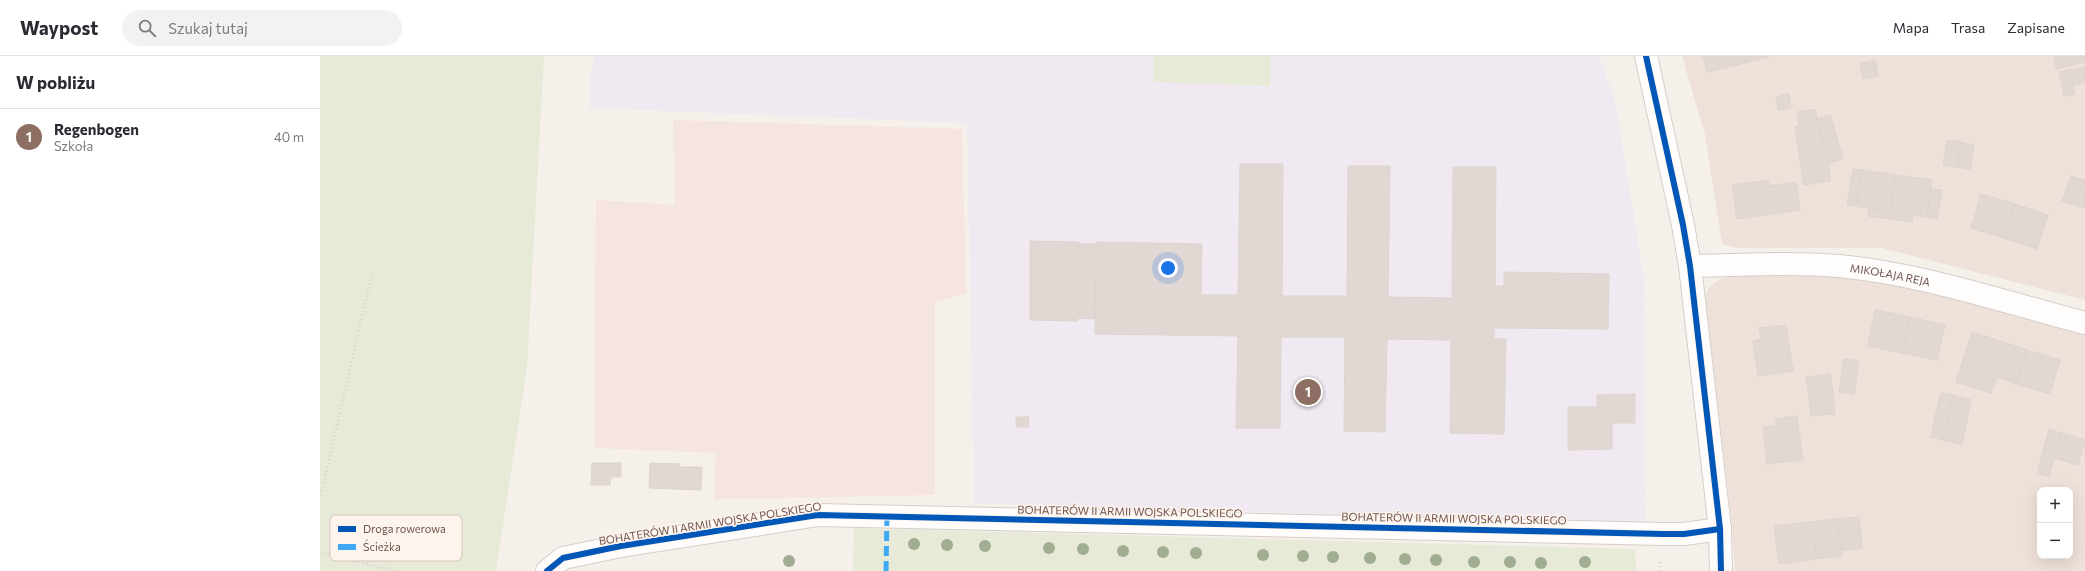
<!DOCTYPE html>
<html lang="pl">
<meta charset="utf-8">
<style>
body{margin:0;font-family:Commissioner,sans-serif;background:#f2f2f3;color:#2b2b33}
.controls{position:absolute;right:12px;bottom:12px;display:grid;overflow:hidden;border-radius:8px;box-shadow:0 4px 16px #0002}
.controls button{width:36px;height:36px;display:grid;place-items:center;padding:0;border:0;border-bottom:1px solid #e1e1e2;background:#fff;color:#2b2b33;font:20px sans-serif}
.you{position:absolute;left:848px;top:212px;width:14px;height:14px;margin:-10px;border:3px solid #fff;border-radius:50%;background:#1a73e8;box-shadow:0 0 0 6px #1a73e833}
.badge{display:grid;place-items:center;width:26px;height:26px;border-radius:50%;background:#0f766e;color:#fff;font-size:13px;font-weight:700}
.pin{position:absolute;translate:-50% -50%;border:2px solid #fff;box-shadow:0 1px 4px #0006}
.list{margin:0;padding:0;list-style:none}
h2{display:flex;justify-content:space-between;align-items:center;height:52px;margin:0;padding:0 16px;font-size:17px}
h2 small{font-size:13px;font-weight:400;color:#7c7c81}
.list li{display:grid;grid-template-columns:26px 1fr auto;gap:12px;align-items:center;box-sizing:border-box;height:56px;padding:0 16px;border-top:1px solid #e1e1e2}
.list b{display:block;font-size:15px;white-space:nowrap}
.list p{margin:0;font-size:13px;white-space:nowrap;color:#7c7c81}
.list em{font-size:13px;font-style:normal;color:#7c7c81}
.icon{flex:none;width:22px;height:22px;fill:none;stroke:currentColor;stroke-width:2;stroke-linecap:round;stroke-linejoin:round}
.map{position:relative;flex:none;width:1765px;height:515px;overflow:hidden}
header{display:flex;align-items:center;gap:24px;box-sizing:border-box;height:56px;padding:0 20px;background:#fff;border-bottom:1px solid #e1e1e2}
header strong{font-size:19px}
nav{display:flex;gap:22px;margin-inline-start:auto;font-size:14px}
.search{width:280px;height:36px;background:#f2f2f3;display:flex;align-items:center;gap:10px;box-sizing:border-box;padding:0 14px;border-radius:22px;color:#7c7c81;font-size:15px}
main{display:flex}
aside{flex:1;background:#fff}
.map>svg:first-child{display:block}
.residential{fill:#eee1d9;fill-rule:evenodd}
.commercial{fill:#f5e4df}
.education{fill:#f0e9f2}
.green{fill:#e6ead7}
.building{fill:#e2d8d3;stroke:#ded3ce}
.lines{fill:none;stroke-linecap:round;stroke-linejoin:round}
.minor-casing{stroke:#d5cdc9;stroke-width:24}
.tertiary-casing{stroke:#d5cdc9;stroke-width:24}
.path{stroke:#d9d0ce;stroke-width:2.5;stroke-dasharray:1 3;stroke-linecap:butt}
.minor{stroke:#fefdfc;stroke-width:22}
.tertiary{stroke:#fefdfc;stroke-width:22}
.quiet{stroke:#3fa9f5;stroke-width:5;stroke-dasharray:10 5;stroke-linecap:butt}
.cycleway-casing{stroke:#fdf4ed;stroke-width:8}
.cycleway{stroke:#0057b8;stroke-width:6}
.tree{fill:#a1ad91}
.labels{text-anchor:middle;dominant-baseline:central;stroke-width:3;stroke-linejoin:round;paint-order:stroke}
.street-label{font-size:11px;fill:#71554e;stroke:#fdf4ed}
.key{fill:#fdf4ed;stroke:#d3c4bd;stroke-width:1}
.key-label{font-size:11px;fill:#71554e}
</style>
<header>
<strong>Waypost</strong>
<div class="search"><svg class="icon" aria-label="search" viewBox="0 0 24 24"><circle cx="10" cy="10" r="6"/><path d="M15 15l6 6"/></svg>Szukaj tutaj</div>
<nav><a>Mapa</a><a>Trasa</a><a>Zapisane</a></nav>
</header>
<main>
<aside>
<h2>W pobliżu<small></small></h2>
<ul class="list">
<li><span class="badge" style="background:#8d6e63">1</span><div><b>Regenbogen</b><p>Szkoła</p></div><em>40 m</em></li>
</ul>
</aside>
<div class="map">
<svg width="1765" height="515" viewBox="0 0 1765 515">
<rect width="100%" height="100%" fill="#f6f0eb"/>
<g class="residential">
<path d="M1362,0H1765V244L1562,192H1417L1402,188L1385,79Z"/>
<path d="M1509,219L1568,227L1656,247L1765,279V515H1415L1412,468L1385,239L1389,231L1400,223L1415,220ZM1720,434H1750V500H1720Z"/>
</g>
<path class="commercial" d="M353,64L642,73L646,237L615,246V439L394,443L396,397L274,392L276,144L355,149Z"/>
<path class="education" d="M274,0H1279L1296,48L1324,224L1325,468L654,447L647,67L270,52L271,17Z"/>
<g class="green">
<path d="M0,0H224L207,311L176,515H0Z"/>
<path d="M833,0H951L950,30L833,26Z"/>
<path d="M534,472L1315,493L1316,515H533Z"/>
</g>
<g class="building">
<path d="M1383,0H1424L1425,7L1387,16Z"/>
<path d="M1424,0H1448V1L1425,7Z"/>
<path d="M1734,0H1765V6L1736,13Z"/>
<path d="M1555,4L1558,20L1543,23L1540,8Z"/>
<path d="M1765,11V26L1753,29L1755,38L1744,40L1739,16Z"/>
<path d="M1469,38L1471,52L1458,54L1456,41Z"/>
<path d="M1495,53L1498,66L1479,70L1477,56Z"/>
<path d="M1510,59L1513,67L1499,71L1497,63Z"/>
<path d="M1498,66L1509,107L1510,125L1484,129L1475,71Z"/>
<path d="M1513,67L1516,79L1502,82L1499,71Z"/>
<path d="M1516,79L1523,103L1509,107L1502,82Z"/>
<path d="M1627,84L1641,86L1637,111L1623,109Z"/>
<path d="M1641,86L1654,89L1650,113L1637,111Z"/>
<path d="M920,108H963L962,240H1027L1028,110H1070L1068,241L1132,242L1133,111H1176L1175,230H1184V216L1289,218L1288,273L1174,272V283H1186L1184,378L1130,377L1131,284L1067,283L1065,376L1024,375L1025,281H961L960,372H916L918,280L775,278L776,188V186L882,188L881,239H918Z"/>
<path d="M1533,113L1541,114L1536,150L1527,149Z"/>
<path d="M1541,114L1576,119L1570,156L1536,150Z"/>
<path d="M1576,119L1612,124L1607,161L1570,156Z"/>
<path d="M1751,120L1764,124L1755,149L1742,145Z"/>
<path d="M1448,124L1449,130L1476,126L1480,154L1417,163L1412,129Z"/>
<path d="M1764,124H1765V152L1755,149Z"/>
<path d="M1611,133L1622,134L1617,163L1607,161Z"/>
<path d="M1661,138L1695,148L1684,182L1651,172Z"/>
<path d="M1695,148L1728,159L1717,193L1684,182Z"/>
<path d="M1549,152L1570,156V163L1548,160Z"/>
<path d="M1570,156L1593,159L1592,166L1570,163Z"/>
<path d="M710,185L759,186L758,265L710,264Z"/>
<path d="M758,188H776L775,263L758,262Z"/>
<path d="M1555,254L1590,261L1582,297L1548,290Z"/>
<path d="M1590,261L1625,269L1617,304L1582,297Z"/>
<path d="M1466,269L1473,315L1438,320L1433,285L1441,283L1439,272Z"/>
<path d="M1652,276L1707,294L1696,328L1677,321L1671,337L1636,326Z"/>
<path d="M1707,294L1740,304L1730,338L1696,328Z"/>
<path d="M1524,303L1539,305L1534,338L1519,336Z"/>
<path d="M1510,318L1512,331L1488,334L1486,321Z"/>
<path d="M1512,331L1514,345L1490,348L1488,334Z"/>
<path d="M1621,337L1633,339L1628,364L1615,361Z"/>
<path d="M1315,338V367H1292V393L1248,394V351H1277V339Z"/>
<path d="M1633,339L1651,344L1642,388L1623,384Z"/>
<path d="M1514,345L1515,358L1491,360L1490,348Z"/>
<path d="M1477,360L1483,404L1447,408L1443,371L1456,370V363Z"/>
<path d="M696,361H709L708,371H696Z"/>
<path d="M1615,361L1628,364L1623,384L1611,381Z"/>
<path d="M1729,373L1741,377L1729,421L1717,418Z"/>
<path d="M1741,377L1765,384L1758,409L1734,402Z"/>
<path d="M272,407H301V421H291L290,429H271Z"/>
<path d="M330,407L360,408L359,411H382L381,434L329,432Z"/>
<path d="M1539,461L1542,492L1521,495L1517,463Z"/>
<path d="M1517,463L1520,483L1495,486L1496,503L1459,508L1454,470Z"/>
<path d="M1520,483L1522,500L1496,503L1495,486Z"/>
</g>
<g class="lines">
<defs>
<g id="minor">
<path id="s1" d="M1370,210C1420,209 1470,206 1519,210C1603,218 1684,246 1765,267"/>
<path d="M227,515L243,502L301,490L498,459L1343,478H1364L1400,473"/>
</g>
<path id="tertiary" d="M1326,0L1363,169L1370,210L1400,473L1401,515"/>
</defs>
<use href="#minor" class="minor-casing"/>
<use href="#tertiary" class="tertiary-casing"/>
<g class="path">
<path d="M0,443L52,217"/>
<path d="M0,496L75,515"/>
<path d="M1339,515L1340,505"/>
</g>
<use href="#minor" class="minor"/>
<use href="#tertiary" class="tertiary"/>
<path class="quiet" d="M566,515L567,460"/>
<defs>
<g id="cycleway">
<path d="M1326,0L1363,169L1370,210L1400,473L1401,515"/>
<path d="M227,515L243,502L301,490L498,459L1343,478H1364L1400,473"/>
</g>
</defs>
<use href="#cycleway" class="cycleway-casing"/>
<use href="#cycleway" class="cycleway"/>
</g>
<g class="tree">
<circle cx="594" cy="488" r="6"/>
<circle cx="627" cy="489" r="6"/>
<circle cx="665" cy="490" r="6"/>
<circle cx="729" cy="492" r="6"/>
<circle cx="763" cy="493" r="6"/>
<circle cx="803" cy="495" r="6"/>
<circle cx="843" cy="496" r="6"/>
<circle cx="876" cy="497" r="6"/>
<circle cx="943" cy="499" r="6"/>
<circle cx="983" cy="500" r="6"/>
<circle cx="1013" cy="501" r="6"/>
<circle cx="1050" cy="502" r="6"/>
<circle cx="1085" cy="503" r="6"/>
<circle cx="1116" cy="504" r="6"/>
<circle cx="469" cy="505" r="6"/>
<circle cx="1154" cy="506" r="6"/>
<circle cx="1190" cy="506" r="6"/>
<circle cx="1265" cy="506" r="6"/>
<circle cx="1221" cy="507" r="6"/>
</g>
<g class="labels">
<g class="street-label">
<text stroke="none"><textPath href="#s1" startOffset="201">MIKOŁAJA REJA</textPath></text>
<text transform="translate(810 455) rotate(1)">BOHATERÓW II ARMII WOJSKA POLSKIEGO</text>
<text transform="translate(1134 462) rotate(1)">BOHATERÓW II ARMII WOJSKA POLSKIEGO</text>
<text transform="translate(390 467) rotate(-9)">BOHATERÓW II ARMII WOJSKA POLSKIEGO</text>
</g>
</g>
<rect x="10" y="459" width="132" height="46" rx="6" class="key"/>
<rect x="18" y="470" width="18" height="6" fill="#0057b8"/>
<rect x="18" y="488" width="18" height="6" fill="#3fa9f5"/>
<g class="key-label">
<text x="43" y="477">Droga rowerowa</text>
<text x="43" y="495">Ścieżka</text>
</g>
</svg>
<div class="controls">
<button>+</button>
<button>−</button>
</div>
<div class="you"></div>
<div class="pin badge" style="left:988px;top:336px;background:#8d6e63">1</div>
</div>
</main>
